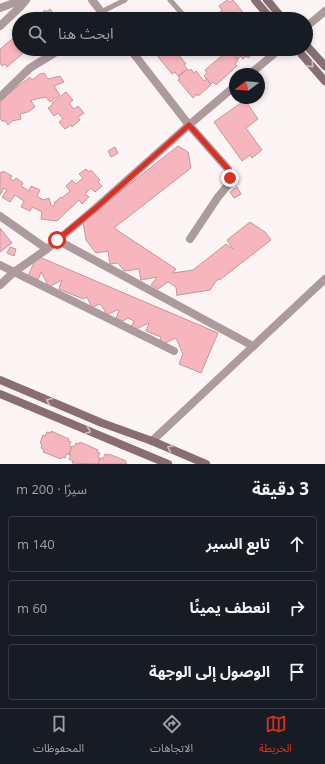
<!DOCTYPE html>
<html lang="ar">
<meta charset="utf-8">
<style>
body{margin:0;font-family:"Open Sans","Noto Sans Arabic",sans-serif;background:#242831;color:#f1f3f6;direction:rtl}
.compass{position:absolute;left:229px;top:68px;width:36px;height:36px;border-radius:50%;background:#171b24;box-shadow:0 2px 6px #0003;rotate:254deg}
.stop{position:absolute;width:12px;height:12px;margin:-9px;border:3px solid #d93025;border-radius:50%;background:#fff}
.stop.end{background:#d93025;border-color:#fff;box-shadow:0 1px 4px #0008}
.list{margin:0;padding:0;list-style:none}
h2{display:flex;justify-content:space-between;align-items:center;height:52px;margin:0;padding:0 16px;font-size:17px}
h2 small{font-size:13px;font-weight:400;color:#9ea1a6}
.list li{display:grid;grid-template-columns:26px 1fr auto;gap:12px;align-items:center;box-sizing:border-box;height:56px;margin:0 8px 8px;padding:0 8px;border:1px solid #363941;border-radius:4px}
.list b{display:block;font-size:15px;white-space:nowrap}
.list em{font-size:13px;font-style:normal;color:#9ea1a6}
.icon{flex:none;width:22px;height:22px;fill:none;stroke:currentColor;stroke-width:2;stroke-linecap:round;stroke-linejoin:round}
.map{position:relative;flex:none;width:325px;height:464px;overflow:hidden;direction:ltr}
.search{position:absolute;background:#171b24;box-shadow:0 2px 6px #0003;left:12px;right:12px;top:12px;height:44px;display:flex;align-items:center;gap:10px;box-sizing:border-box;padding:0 14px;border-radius:22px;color:#9ea1a6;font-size:15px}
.sheet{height:244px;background:#171b24}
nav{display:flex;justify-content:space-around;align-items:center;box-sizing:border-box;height:56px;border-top:1px solid #363941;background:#171b24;font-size:11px;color:#9ea1a6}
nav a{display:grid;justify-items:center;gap:2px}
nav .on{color:#d93025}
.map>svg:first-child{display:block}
.building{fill:#f7b5bd;stroke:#c1999d}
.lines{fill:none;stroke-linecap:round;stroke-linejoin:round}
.lane{stroke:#ac9a9c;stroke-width:5}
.street{stroke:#ac9a9c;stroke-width:8}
.secondary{stroke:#886e71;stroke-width:8}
.oneway{stroke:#cebec0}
.route{stroke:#d93025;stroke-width:5}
</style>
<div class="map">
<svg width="325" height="464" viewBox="0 0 325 464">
<rect width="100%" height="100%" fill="#fdf4f5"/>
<g class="building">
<path d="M227,0L230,2L233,0L248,19H226L220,12L222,10L219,6Z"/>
<path d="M50,9L57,18L56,19H35L45,10L46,12Z"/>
<path d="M141,14L143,17L146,15L150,19H134Z"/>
<path d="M17,35L19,36V49H28L7,67L5,64L2,66L0,63V49Z"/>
<path d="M156,49H174L186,64L184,65L187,69L178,76L175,72L172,74L156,54L158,52Z"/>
<path d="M232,49H258L248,58L246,56L243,59L241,56L238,59L233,52L234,51Z"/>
<path d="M231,52L238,60L235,64L237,66L216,85L213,82L211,84L204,76L207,73L205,70L225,53L227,55Z"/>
<path d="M188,69L189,71L191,69L194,73L196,71L204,81L207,79L211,85L198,96L197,94L193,98L178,80L180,79L178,77Z"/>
<path d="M44,73L48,79L60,76L64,82L54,86L60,95L50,102L46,97L32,100L31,101L35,107L28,112L20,114L21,119L12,121L8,125L5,121H2L0,119V100L30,77L32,80L40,74Z"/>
<path d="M66,92L73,100L69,103L74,109L78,106L84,113L78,117L80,120L72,127L71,125L65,129L59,122L63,119L58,113L54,116L48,108L53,104L52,103Z"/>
<path d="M245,100L258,119L246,128L262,150L252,158L250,155L242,161L214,122Z"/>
<path d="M178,146L188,152L191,168L114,228L176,269L173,273L193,270L226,244L233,249L227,240L250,222L265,232L271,240L221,279L217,280L210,290L178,295L177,296L176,287L168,282L158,289L151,285L157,277L141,280L139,269L124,271L118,263L110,264L108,251L96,253L86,240L83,221Z"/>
<path d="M115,147L118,153L111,157L108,151Z"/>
<path d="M86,169L89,172L91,170L100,180L98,182L102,186L95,192L91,188L85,194L89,197L82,204L79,200L57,221L41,219L42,212L32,207L30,211L21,207L24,201L15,195L10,202L2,197L7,190L4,188L0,195V172L2,173L3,171L12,176L10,179L14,181L16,178L23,183L21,186L29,191L31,186L40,190L37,196L43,200L49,198L51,205L54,206L55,205L54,203L61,197L62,198L70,191L66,186L72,180L76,184L83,178L79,174Z"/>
<path d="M237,187L241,194L234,198L230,192Z"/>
<path d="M0,228L12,243L0,252Z"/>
<path d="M10,247L16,249L14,256L7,253Z"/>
<path d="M37,256L218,333L201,373L179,364L183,354L176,338L165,343L160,341L161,337L146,331L149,323L136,329L131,327L134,321L128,318L123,321L116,318L119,311L117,310L107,315L102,306L99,304L92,308L87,297L83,299L59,289L62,280L49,287L41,272L38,280L28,276Z"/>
<path d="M51,431L69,439L68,441L71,442L69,446L72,447L68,455L66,454L65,458L62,457L61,459L43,452L44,450L41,448L42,444L40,443L43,435L45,436L47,432L51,433Z"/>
<path d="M80,442L98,450L97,452L100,453L98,457L100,458L98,464L72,463L73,461L69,459L71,455H69L72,446L74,447L76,443L79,444Z"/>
<path d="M105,454L108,455L109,454L126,461V463L127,464H98L101,458L103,459Z"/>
</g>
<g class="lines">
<g class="lane">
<path d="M170,0L187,19"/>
<path d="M101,12L125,0"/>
</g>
<g class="street">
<path d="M92,0L107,19"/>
<path d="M0,8L22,0"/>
<path d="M0,26L19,8L26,0"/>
<path d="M306,27L325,11"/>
<path d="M130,49L189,125L228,169L230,178L228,185L218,197L190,239"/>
<path d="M250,74L280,49"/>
<path d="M0,97L30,68L61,49"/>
<path d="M0,216L47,249"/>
<path d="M57,240L253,346"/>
<path d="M0,265L174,351"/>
<path d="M0,285L14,272L47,249L97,207L189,125L235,86"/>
<path d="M152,441L325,279"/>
</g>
<g class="secondary">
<path d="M255,0L271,19"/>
<path d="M267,0L283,19"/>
<path d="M306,45L325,66"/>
<path d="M297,49L325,81"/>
<path d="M0,380L102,423L152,441L206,464"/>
<path d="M0,394L168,464"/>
</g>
</g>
<defs><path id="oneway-chevron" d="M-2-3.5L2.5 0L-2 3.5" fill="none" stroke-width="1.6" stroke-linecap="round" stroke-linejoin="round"/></defs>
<g class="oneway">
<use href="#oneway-chevron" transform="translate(311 65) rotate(48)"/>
<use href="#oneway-chevron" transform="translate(49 401) rotate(-157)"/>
<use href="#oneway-chevron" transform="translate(88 431) rotate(23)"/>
<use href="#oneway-chevron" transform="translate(170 448) rotate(-156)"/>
</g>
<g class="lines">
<path class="route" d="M57,240L97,207L189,125L228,169L230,178"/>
</g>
</svg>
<svg class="compass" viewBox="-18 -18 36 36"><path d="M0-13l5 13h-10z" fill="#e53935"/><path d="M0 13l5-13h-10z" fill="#9ea1a6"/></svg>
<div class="stop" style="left:57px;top:240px"></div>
<div class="stop end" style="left:230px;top:178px"></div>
<div class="search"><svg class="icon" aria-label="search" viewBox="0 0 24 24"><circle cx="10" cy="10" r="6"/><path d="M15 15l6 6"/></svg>ابحث هنا</div>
</div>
<section class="sheet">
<h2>3 دقيقة<small>سيرًا · 200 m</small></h2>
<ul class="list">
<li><svg class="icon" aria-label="ahead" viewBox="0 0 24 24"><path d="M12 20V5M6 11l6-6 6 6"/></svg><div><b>تابع السير</b></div><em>140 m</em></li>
<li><svg class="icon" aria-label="right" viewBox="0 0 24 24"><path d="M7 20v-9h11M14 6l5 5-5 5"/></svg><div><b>انعطف يمينًا</b></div><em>60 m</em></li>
<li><svg class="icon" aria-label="arrive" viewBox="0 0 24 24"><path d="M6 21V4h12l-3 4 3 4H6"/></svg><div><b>الوصول إلى الوجهة</b></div></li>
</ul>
</section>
<nav>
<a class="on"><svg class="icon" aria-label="map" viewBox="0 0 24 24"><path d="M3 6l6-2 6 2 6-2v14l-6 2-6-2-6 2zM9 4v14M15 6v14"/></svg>الخريطة</a>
<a><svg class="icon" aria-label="directions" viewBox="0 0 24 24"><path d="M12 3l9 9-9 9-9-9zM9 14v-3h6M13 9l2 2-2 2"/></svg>الاتجاهات</a>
<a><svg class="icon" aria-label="saved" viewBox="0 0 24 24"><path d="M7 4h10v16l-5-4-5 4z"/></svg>المحفوظات</a>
</nav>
